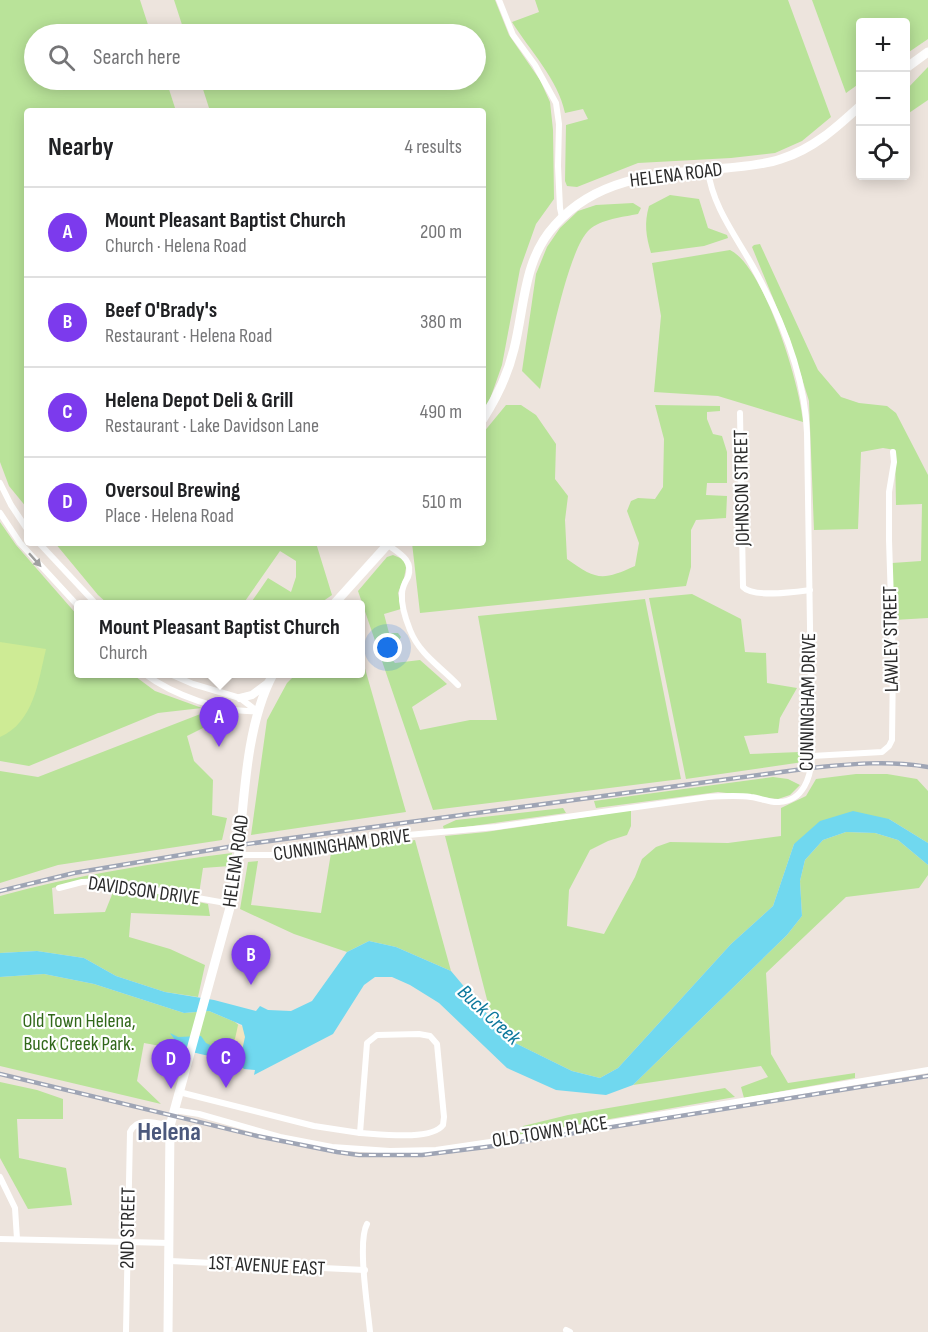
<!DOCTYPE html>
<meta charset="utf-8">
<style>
body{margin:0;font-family:"Sofia Sans Condensed",sans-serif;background:#f6f6f6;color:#202124}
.controls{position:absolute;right:18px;top:18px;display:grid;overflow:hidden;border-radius:6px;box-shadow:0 3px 15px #0003}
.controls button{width:54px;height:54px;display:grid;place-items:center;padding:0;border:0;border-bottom:2px solid #e0e0e0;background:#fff;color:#202124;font:30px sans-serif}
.you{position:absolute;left:388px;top:648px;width:21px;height:21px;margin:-15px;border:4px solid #fff;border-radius:50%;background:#1a73e8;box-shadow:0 0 0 9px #1a73e833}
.badge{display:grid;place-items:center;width:39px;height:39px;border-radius:50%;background:#7c3aed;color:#fff;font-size:20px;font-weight:700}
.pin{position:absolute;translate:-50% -50px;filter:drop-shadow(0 2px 3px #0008)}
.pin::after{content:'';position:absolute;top:32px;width:21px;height:18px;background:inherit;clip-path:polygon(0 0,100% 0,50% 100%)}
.popup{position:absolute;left:74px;top:600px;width:291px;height:78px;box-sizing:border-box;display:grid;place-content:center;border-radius:6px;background:#fff;filter:drop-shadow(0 2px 4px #0005);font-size:20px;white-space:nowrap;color:#757577}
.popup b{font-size:22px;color:#202124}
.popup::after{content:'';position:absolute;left:50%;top:100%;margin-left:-12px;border:12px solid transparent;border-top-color:#fff}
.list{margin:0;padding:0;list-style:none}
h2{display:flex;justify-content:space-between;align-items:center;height:78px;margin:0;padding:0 24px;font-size:26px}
h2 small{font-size:20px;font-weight:400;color:#757577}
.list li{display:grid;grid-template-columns:39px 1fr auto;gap:18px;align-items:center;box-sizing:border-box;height:90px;padding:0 24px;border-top:2px solid #e0e0e0}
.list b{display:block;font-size:22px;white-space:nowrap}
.list p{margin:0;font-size:20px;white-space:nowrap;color:#757577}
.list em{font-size:20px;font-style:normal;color:#757577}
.icon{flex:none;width:33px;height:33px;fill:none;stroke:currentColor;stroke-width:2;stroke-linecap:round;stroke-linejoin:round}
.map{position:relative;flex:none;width:928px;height:1332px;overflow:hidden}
.search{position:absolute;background:#fff;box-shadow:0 3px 15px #0003;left:24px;top:24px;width:462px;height:66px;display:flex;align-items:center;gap:15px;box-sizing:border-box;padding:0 21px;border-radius:33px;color:#757577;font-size:22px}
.panel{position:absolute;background:#fff;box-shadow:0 3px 15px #0003;left:24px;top:108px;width:462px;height:438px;border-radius:6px}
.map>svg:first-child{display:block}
.green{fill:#b9e399}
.sand{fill:#f2e5c0}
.pitch{fill:#ceeb95}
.water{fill:#70d8ef}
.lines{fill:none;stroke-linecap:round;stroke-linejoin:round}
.minor{stroke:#fff;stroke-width:6}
.tertiary{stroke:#fff;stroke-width:8}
.secondary{stroke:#fff;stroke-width:9}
.rail-casing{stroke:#9fa5b5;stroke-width:4.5}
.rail{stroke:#fff;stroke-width:2;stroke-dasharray:7;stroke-linecap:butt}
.oneway{fill:#a0a0a0}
.labels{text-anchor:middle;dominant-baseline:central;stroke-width:4.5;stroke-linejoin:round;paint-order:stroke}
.street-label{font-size:20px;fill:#2b2b2b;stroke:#fff}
.park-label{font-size:20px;fill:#31681a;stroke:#fff}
.water-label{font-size:21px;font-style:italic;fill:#0d789c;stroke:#fff}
.district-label{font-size:26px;font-weight:bold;fill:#4b587c;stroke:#fff}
</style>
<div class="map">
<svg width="928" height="1332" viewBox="0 0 928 1332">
<rect width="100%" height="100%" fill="#ede4dd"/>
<g class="green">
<path d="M0,0H140L151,34H34V80H166L176,111H27V508L9,486L0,462Z"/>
<path d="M174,0H495L509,35L540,80L550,102L553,130L554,199L536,224L520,269L502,365L489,402L483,409V111H210L200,80H476V34H185Z"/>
<path d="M535,0H788L831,117L802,141L775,153L731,158L638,163L577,187L567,186L565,181L566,125L588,119L583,109L565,113C558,79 530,51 512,22L539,12Z"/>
<path d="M812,0H928V39L906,54V22H860V83L846,93Z"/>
<path d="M928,67V100L906,115V90Z"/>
<path d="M670,195L699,199L708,228L727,235L728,238L704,246L651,253C646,236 644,223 649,206Z"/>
<path d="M633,203L641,208L638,214C623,217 601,219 589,230C567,251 548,356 540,389L522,371L536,274L547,247L560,228L578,211L596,205Z"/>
<path d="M760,244L818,370L841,397L859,403L887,406L896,413L928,475V618L894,620L892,563L921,561L922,504L896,505L895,450L883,448L861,452L858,529L814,530L809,401L789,337L752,247L754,245Z"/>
<path d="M730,250C764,266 800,384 803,422L718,396L654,392L661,316L652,263Z"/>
<path d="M506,405H521L536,415L556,444L555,479L568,496L565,520L567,559C596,580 602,581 635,566L639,543L627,511L631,501L638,498L655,499L663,487L664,439L655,405L720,406V411L707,412V419L713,434L722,436L727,452V483H707L706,495L727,496L726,518L696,520L691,530V567L686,586L420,613L412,543H483V433Z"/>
<path d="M0,522L16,545L78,616V674H132L155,691L202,708L158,713L29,766L0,761Z"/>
<path d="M55,543H316L332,595L319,604H250L268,578L291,592L296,577V561L280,551L243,604H108L98,595Z"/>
<path d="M393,555L405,560L406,568L404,578L398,593L401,609L384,614L389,633H398L401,637L389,656L395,663L420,660L447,684L412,707L420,730L470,720H497L478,616L645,599L681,779L433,810L358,591L387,557Z"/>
<path d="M692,594L741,619L745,652L766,653L767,683L797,688L780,718L778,733L744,736L750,754L800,752L803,762L686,779L649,598Z"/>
<path d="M360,651L406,812L251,835L267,720L287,683L296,674H360Z"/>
<path d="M203,713L205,727L187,736L194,761L213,780L212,815L227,818L222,840L58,865L0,883V771L38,777Z"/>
<path d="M856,774H887L917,779L928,791V843L889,819L794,844L773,906L731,944L618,1068L600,1078L572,1071L509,1040L492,1019L445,836L486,832L631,810V826L627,835L608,841L590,850L569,890L567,926L604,934L635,877L642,859L656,847L670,842L728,843L781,836V808L806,796L816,779Z"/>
<path d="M773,777L788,779L800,785L790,795L778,799L718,792L596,808L594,801Z"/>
<path d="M563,808L566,813L444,830L443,826L456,820Z"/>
<path d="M846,832L875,833L898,840L928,865V875L919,888L846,897L766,973L771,1054L788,1083L855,1073V1078L744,1098L741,1087L768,1077L761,1066L633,1085L787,935L802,916L800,881L805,860L823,840Z"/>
<path d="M415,840L451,971L396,947L369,941L347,952L294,934L240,909L248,862L258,861L251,905L321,913L331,853Z"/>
<path d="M232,853L230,866L203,868L199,894L132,883L89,879L52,888L54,914L105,912L113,892L131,888L208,904L210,916L131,913L129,937L170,949L205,965L198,997L165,992L116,976L84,958L37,951L0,953V896C76,875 154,863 232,853Z"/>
<path d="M44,974L94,984L184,1013L209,1011L235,1022L243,1029L236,1058L184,1051L178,1075L171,1073L173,1055L166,1047L144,1043L137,1081L161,1104L0,1066V977Z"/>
<path d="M0,1082L37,1090L63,1099V1119H17L19,1158L66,1168L72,1205L28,1209L0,1158Z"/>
<path d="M725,1088L735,1097L519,1135L523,1126L568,1115Z"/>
</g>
<path class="sand" d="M238,1025L246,1027L245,1056L234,1059L223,1056C235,1047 235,1038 238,1025Z"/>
<path class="pitch" d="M0,642L46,649C38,682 34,722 0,737Z"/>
<path class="water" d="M853,811L889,819L928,843V865L898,840L875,833L846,832L823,840L805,860L800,881L802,916L787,935L633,1085L606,1095L556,1090L507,1068L439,1003L410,985L392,977H375L364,985L333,1034L254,1075L255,1070L244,1069C231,1055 197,1057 182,1048C177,1044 174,1038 170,1033L178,1037L201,1036L206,1043L235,1057L241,1055L245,1037L242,1025L209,1011L184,1013L94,984L44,974L0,977V953L37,951L84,958L116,976L165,992L214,1000L256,1011L260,1006L268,1010L291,1011L312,1001L347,952L369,941L396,947L451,971L509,1040L572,1071L600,1078L618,1068L731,944L773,906L794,844L820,821Z"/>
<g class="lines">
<g class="minor">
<path d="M499,0L513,35L535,65L556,103L559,124L558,166L560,208L562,217"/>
<path d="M740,413L743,587C753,598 795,592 810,590"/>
<path d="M0,483L11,505L27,529"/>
<path d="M0,513L20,543L78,606"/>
<path d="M39,543L96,604"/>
<path d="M388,545C399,553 414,560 408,577C405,582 402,588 402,594C401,605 406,620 410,630C420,655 440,666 458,685"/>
<path d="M145,674C173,695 223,713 257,711"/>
<path d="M170,674L193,684L240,698L257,711"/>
<path d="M812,756L882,752L889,746L892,740L893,662L889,540V492L894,462L893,452"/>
<path d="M239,855H280L319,850L408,835L496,827L708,797C722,796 737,795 751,797C760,798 770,803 779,802C804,801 811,776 812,756L807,433C805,374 780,315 752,265C735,235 712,205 708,170"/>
<path d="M59,888L82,882L103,881L231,904"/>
<path d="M419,1034L430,1036L437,1044L444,1117L443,1125C431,1141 379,1134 360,1133L367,1043L377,1035Z"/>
<path d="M179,1092L314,1126L360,1133"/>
<path d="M174,1110L199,1114L280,1137L332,1147L390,1151L436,1150L544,1134L928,1070"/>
<path d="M0,1177L15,1208L17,1239"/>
<path d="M367,1224C357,1242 368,1309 370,1332"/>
<path d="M0,1239L170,1243"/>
<path d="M170,1261L365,1270"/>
<path d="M566,1330L570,1332"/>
<path d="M126,1332L130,1132C137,1116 157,1123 170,1126"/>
</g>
<path class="tertiary" d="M240,698L252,695L268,683"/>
<g class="secondary">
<path d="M906,68L928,52"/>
<path d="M483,419C497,397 508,374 514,349C525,305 523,260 555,225C600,174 665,174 727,168C746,166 764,165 781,159C813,149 836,128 860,106"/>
<path d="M334,604L389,543"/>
<path d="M168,1332L170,1126L231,904L236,879C244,815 243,730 273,674"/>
</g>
<defs>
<g id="rail">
<path d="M0,891L74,873L240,845L811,768C850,764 889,760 928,767"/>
<path d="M0,1074L257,1136L337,1152L359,1155H422L494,1146L928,1076"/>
</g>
</defs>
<use href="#rail" class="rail-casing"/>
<use href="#rail" class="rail"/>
</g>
<defs><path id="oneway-solid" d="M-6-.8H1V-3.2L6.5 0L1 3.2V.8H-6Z" transform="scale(1.5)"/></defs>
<use class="oneway" href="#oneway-solid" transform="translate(35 560) rotate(48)"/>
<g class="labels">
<g class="street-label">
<text transform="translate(676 175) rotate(-7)">HELENA ROAD</text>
<text transform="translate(742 488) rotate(-91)">JOHNSON STREET</text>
<text transform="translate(891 639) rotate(-91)">LAWLEY STREET</text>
<text transform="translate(808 702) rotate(-89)">CUNNINGHAM DRIVE</text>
<text transform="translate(342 845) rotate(-8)">CUNNINGHAM DRIVE</text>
<text transform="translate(236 861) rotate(-82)">HELENA ROAD</text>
<text transform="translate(144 891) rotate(8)">DAVIDSON DRIVE</text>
<text transform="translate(550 1132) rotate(-9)">OLD TOWN PLACE</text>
<text transform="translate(128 1228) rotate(-89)">2ND STREET</text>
<text transform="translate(267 1266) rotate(3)">1ST AVENUE EAST</text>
</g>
<g class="park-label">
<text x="79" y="1021">Old Town Helena,<tspan x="79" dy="23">Buck Creek Park.</tspan></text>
</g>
<g class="water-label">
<text transform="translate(489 1015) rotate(43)">Buck Creek</text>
</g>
<g class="district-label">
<text x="169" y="1132">Helena</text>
</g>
</g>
</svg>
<div class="controls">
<button>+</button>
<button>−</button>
<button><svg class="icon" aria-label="locate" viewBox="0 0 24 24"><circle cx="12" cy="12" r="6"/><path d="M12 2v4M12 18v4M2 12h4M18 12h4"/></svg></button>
</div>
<div class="you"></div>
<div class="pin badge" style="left:219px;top:747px">A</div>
<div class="popup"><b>Mount Pleasant Baptist Church</b>Church</div>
<div class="pin badge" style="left:251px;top:985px">B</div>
<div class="pin badge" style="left:226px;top:1088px">C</div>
<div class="pin badge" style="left:171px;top:1089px">D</div>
<div class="search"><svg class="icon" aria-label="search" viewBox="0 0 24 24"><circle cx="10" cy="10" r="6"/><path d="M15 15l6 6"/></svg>Search here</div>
<section class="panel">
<h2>Nearby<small>4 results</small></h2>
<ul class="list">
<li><span class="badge">A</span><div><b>Mount Pleasant Baptist Church</b><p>Church · Helena Road</p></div><em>200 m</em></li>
<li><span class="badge">B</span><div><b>Beef O'Brady's</b><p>Restaurant · Helena Road</p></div><em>380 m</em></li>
<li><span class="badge">C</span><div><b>Helena Depot Deli &amp; Grill</b><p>Restaurant · Lake Davidson Lane</p></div><em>490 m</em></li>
<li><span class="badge">D</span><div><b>Oversoul Brewing</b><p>Place · Helena Road</p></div><em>510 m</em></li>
</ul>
</section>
</div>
